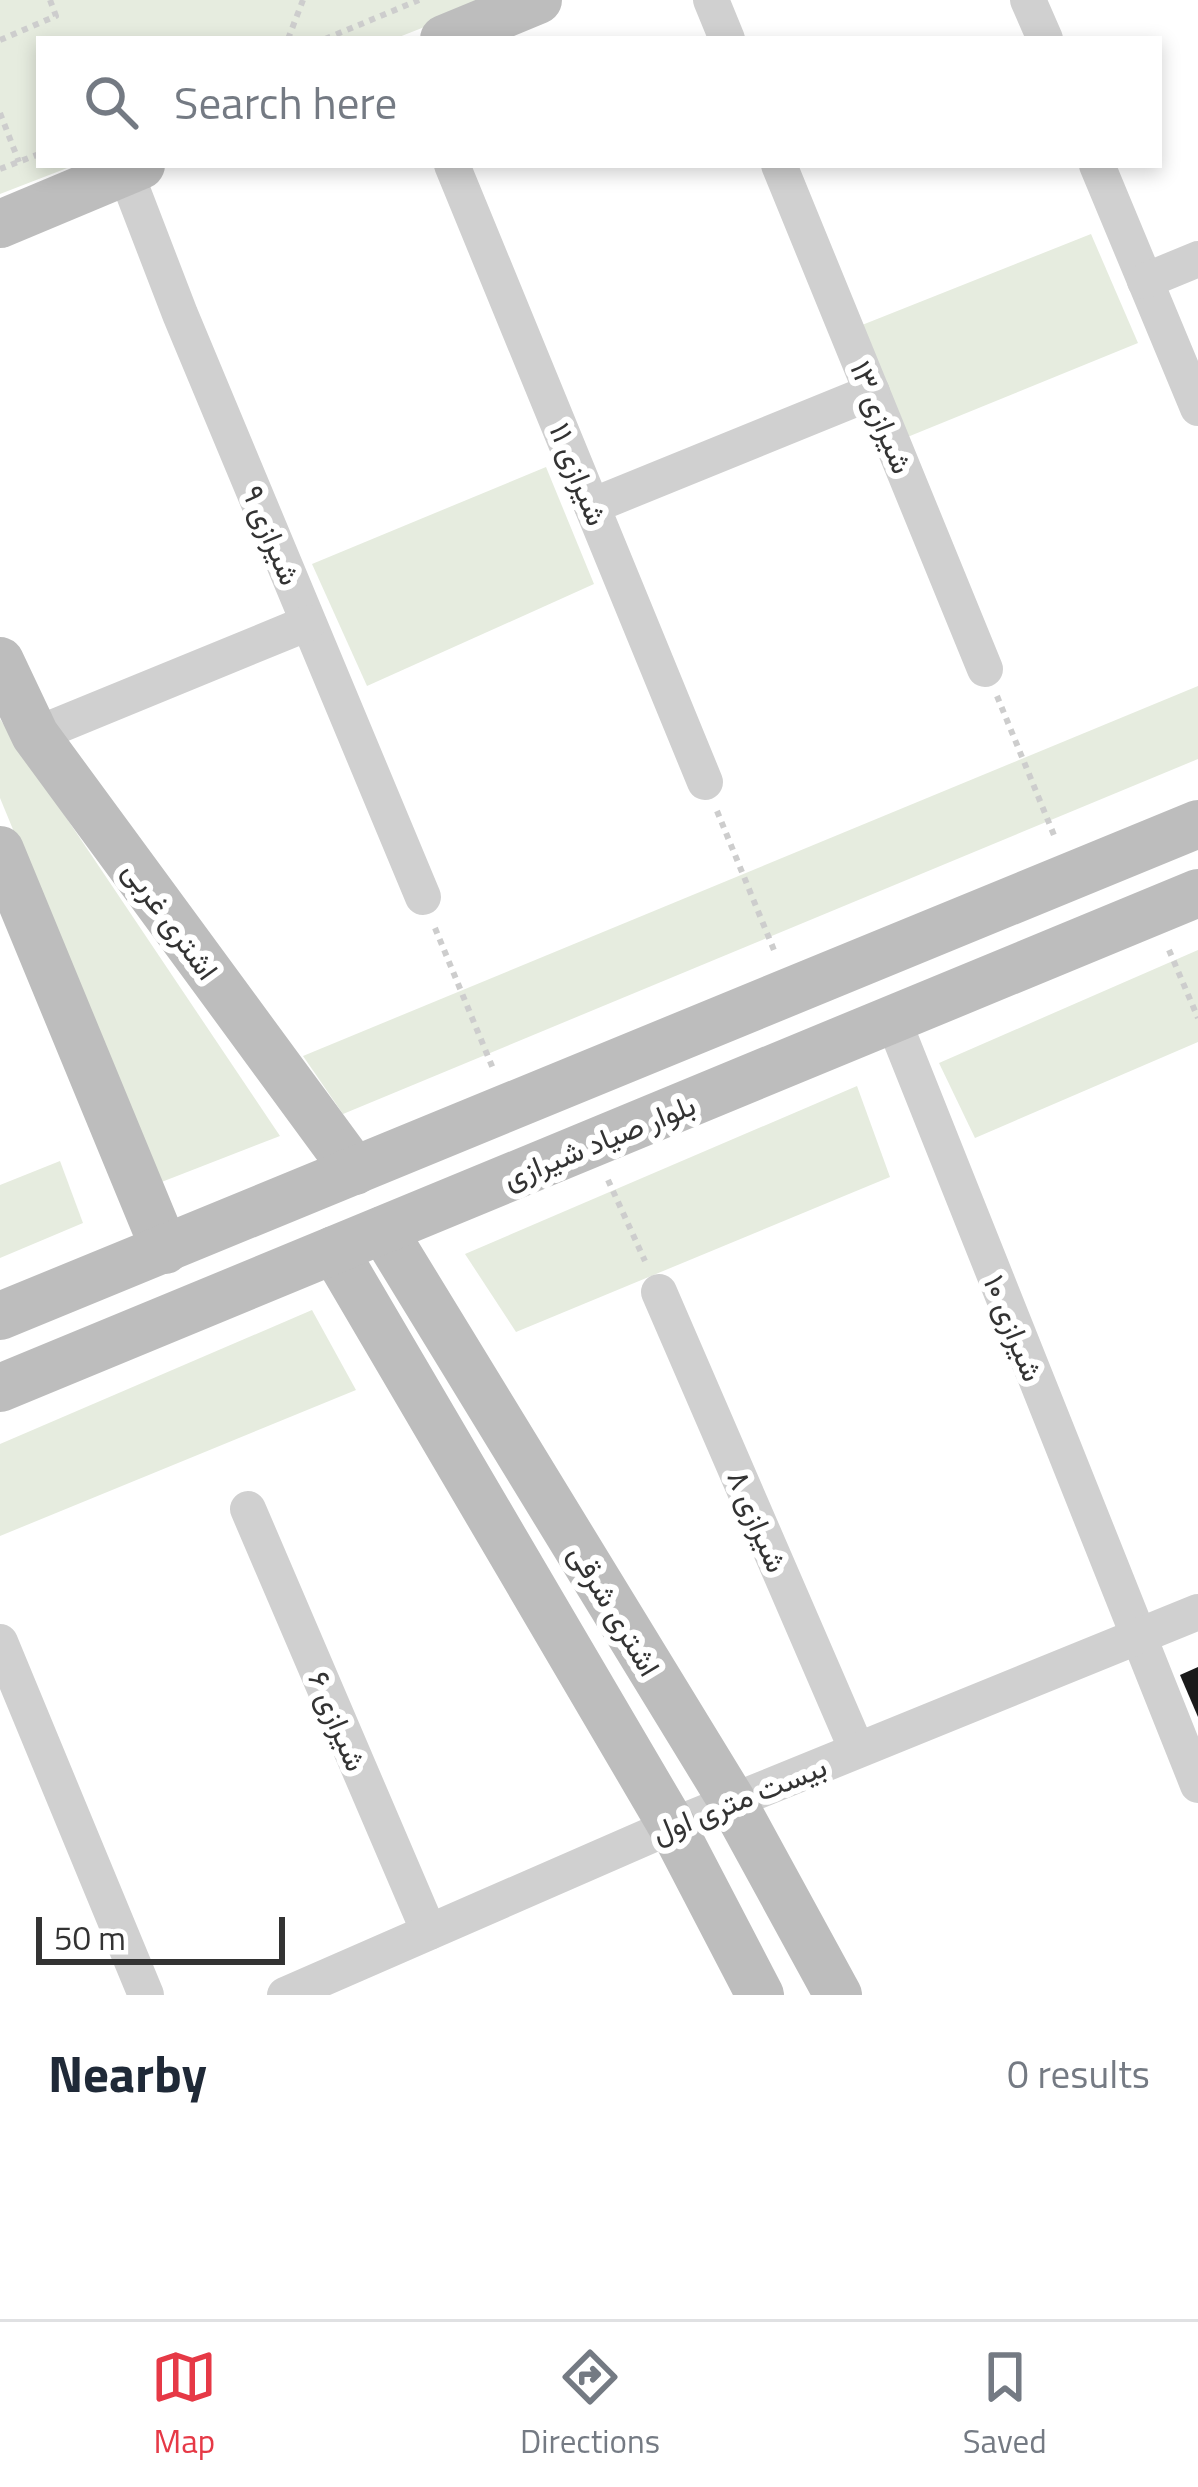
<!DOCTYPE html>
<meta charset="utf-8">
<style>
body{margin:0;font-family:"Titillium Web",Vazirmatn,sans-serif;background:#f6f6f7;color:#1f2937}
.scale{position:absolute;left:36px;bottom:30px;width:249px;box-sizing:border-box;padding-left:12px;border:6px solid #333;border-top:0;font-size:33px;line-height:42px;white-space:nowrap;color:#333;-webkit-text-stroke:9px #fff;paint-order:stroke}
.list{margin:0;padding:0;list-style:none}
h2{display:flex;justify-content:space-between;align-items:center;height:156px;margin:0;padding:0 48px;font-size:51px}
h2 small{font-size:39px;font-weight:400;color:#747a83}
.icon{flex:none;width:66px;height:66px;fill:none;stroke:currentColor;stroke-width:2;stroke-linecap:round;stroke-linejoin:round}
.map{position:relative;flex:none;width:1198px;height:1995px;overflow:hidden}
.search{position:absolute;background:#fff;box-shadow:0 6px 18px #0003;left:36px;right:36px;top:36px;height:132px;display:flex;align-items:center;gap:30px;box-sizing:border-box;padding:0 42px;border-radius:0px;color:#747a83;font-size:45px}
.sheet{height:324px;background:#fff}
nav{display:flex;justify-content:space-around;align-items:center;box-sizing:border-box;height:168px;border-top:3px solid #e0e1e3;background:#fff;font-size:33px;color:#747a83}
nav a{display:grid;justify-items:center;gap:6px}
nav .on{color:#e63946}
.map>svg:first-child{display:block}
.green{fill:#e6ecdf}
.building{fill:#1a1a1a}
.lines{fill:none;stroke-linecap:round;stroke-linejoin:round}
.path{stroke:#cdcdcd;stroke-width:6;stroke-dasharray:6 6;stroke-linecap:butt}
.street{stroke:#d0d0d0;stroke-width:36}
.secondary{stroke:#bdbdbd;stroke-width:48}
.labels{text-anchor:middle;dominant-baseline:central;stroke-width:12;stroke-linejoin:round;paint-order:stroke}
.street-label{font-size:30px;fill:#333;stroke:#fff}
</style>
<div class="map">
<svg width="1198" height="1995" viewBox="0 0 1198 1995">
<rect width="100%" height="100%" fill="#fff"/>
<g class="green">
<path d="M0,0H493L394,39H39V165H75L0,194Z"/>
<path d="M1091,234L1138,343L905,438L857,327Z"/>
<path d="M546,467L594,584L367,686L312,564Z"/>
<path d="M1198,686V759L343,1114L303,1056Z"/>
<path d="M0,719L280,1136L159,1183L0,798Z"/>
<path d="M1198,950V1042L975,1138L939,1063Z"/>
<path d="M857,1086L890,1177L516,1332L465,1254Z"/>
<path d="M60,1161L83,1223L0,1258V1185Z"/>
<path d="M312,1310L356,1390L0,1536V1444Z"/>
</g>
<path class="building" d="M1198,1667V1717L1180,1675Z"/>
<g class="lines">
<g class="path">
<path d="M288,39L303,0"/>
<path d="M325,39L419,0"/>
<path d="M0,40L56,16L50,0"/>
<path d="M0,113L19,162"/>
<path d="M0,169L39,154"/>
<path d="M997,696L1056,840"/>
<path d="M717,811L776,955"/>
<path d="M435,928L494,1071"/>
<path d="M1169,950L1198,1018"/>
<path d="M608,1180L645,1261"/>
</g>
<g class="street">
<path d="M711,0L727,39"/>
<path d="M1028,0L1045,39"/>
<path d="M452,165L705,782"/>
<path d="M779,165L985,669"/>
<path d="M1097,165L1198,408"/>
<path d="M125,171L180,314L423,897"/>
<path d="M1145,281L1198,259"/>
<path d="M592,506L872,392"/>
<path d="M35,735L308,623"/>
<path d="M893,1020L1198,1785"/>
<path d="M659,1292L857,1750"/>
<path d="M248,1509L429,1932"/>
<path d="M0,1642L146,1995"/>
<path d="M285,1995L672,1826L1198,1612"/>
</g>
<g class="secondary">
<path d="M444,39L538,0"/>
<path d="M0,224L141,165"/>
<path d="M0,661L35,735L355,1171"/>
<path d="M0,850L165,1250"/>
<path d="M383,1230L732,1801L838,1995"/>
<path d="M334,1250L672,1826L760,1995"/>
<path d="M0,1316L1198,824"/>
<path d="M0,1388L1198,893"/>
</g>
</g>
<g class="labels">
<g class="street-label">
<text transform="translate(882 417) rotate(68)">شیرازی ۱۳</text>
<text transform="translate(579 474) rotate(68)">شیرازی ۱۱</text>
<text transform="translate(272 535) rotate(67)">شیرازی ۹</text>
<text transform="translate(171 920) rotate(54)">اشتری غربی</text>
<text transform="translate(599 1141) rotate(-22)">بلوار صیاد شیرازی</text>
<text transform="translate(1014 1328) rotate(68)">شیرازی ۱۰</text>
<text transform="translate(758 1521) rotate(67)">شیرازی ۸</text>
<text transform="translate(615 1610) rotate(59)">اشتری شرقی</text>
<text transform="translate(338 1721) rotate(67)">شیرازی ۶</text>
<text transform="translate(739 1799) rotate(-22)">بیست متری اول</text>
</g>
</g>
</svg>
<div class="scale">50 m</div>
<div class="search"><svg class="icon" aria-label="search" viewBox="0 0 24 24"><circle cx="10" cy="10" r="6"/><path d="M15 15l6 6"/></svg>Search here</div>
</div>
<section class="sheet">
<h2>Nearby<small>0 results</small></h2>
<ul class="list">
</ul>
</section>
<nav>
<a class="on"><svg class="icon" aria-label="map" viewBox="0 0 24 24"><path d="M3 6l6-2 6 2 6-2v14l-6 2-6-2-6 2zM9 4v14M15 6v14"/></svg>Map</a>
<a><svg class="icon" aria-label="directions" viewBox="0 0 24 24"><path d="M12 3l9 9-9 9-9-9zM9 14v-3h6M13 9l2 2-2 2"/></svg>Directions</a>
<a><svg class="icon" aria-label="saved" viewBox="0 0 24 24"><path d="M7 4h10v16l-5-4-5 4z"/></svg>Saved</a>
</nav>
